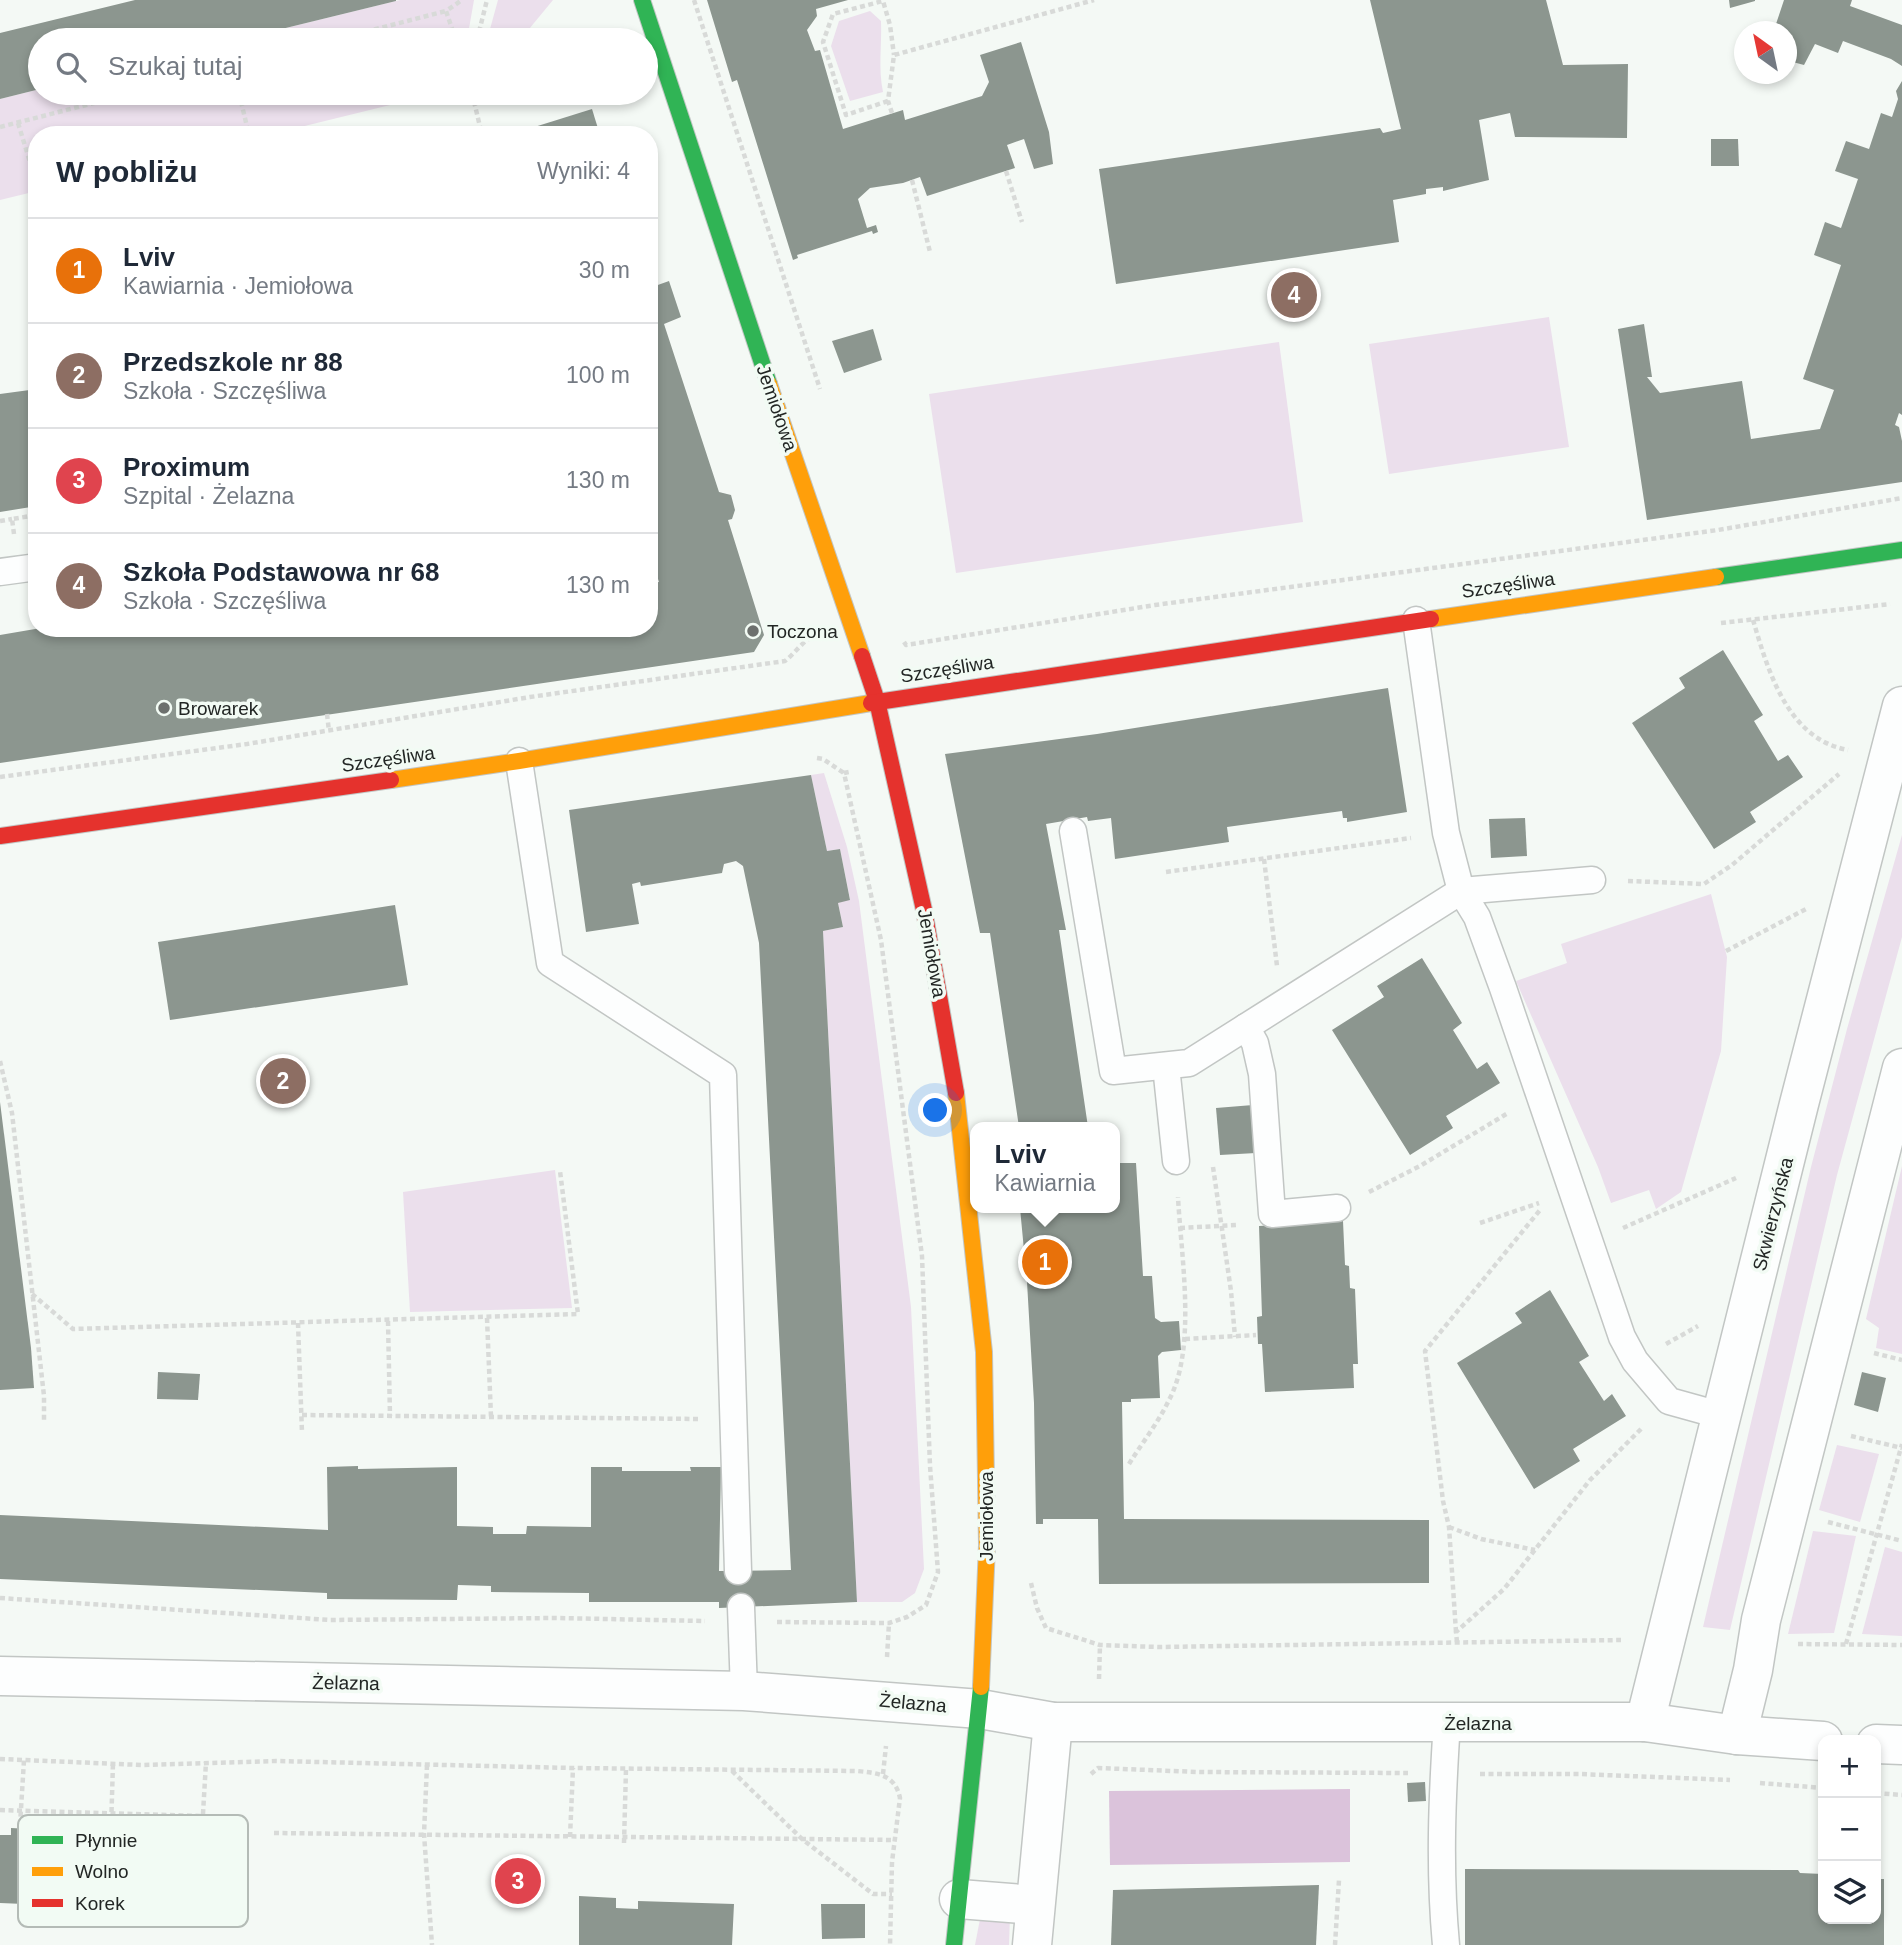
<!DOCTYPE html>
<html lang="pl">
<meta charset="utf-8">
<style>
body{margin:0;font-family:Helvetica,sans-serif;background:#f2f2f3;color:#1f2937}
.controls{position:absolute;right:21px;bottom:21px;display:grid;overflow:hidden;border-radius:14px;box-shadow:0 4px 10px #0003}
.controls button{width:63px;height:63px;display:grid;place-items:center;padding:0;border:0;border-bottom:2px solid #e0e1e3;background:#fff;color:#1f2937;font:35px sans-serif}
.compass{position:absolute;left:1734px;top:21px;width:63px;height:63px;border-radius:50%;background:#fff;box-shadow:0 4px 10px #0003;rotate:327deg}
.you{position:absolute;left:936px;top:1111px;width:24px;height:24px;margin:-18px;border:5px solid #fff;border-radius:50%;background:#1a73e8;box-shadow:0 0 0 10px #1a73e833}
.badge{display:grid;place-items:center;width:46px;height:46px;border-radius:50%;background:#ea580c;color:#fff;font-size:23px;font-weight:700}
.pin{position:absolute;translate:-50% -50%;border:4px solid #fff;box-shadow:0 2px 7px #0006}
.popup{position:absolute;left:970px;top:1122px;width:150px;height:91px;box-sizing:border-box;display:grid;place-content:center;border-radius:14px;background:#fff;filter:drop-shadow(0 2px 5px #0005);font-size:23px;white-space:nowrap;color:#747a83}
.popup b{font-size:26px;color:#1f2937}
.popup::after{content:'';position:absolute;left:50%;top:100%;margin-left:-14px;border:14px solid transparent;border-top-color:#fff}
.list{margin:0;padding:0;list-style:none}
h2{display:flex;justify-content:space-between;align-items:center;height:91px;margin:0;padding:0 28px;font-size:30px}
h2 small{font-size:23px;font-weight:400;color:#747a83}
.list li{display:grid;grid-template-columns:46px 1fr auto;gap:21px;align-items:center;box-sizing:border-box;height:105px;padding:0 28px;border-top:2px solid #e0e1e3}
.list b{display:block;font-size:26px;white-space:nowrap}
.list p{margin:0;font-size:23px;white-space:nowrap;color:#747a83}
.list em{font-size:23px;font-style:normal;color:#747a83}
.icon{flex:none;width:38px;height:38px;fill:none;stroke:currentColor;stroke-width:2;stroke-linecap:round;stroke-linejoin:round}
.map{position:relative;flex:none;width:1902px;height:1945px;overflow:hidden}
.search{position:absolute;background:#fff;box-shadow:0 4px 10px #0003;left:28px;top:28px;width:630px;height:77px;display:flex;align-items:center;gap:18px;box-sizing:border-box;padding:0 24px;border-radius:38px;color:#747a83;font-size:26px}
.panel{position:absolute;background:#fff;box-shadow:0 4px 10px #0003;left:28px;top:126px;width:630px;height:511px;border-radius:28px}
.map>svg:first-child{display:block}
.green{fill:#ebdfec}
.water{fill:#dbc3db}
.building{fill:#8c968f}
.lines{fill:none;stroke-linecap:round;stroke-linejoin:round}
.lane-casing{stroke:#c2c6c4;stroke-width:29}
.street-casing{stroke:#c2c6c4;stroke-width:41}
.fast-casing{stroke:#c2c6c4;stroke-width:18}
.slow-casing{stroke:#c2c6c4;stroke-width:18}
.jam-casing{stroke:#c2c6c4;stroke-width:18}
.path{stroke:#d8dad8;stroke-width:4.5;stroke-dasharray:5 3.5;stroke-linecap:butt}
.lane{stroke:#fdfefe;stroke-width:26}
.street{stroke:#fdfefe;stroke-width:38}
.fast{stroke:#30b455;stroke-width:16}
.slow{stroke:#ff9f0a;stroke-width:16}
.jam{stroke:#e5322d;stroke-width:16}
.poi-dot{fill:#6c706d;stroke:#f2fbf4;stroke-width:2.5}
.labels{text-anchor:middle;dominant-baseline:central;stroke-width:7;stroke-linejoin:round;paint-order:stroke}
.street-label{font-size:19px;fill:#222624;stroke:#f2fbf4}
.poi-label{font-size:19px;fill:#222624;stroke:#f2fbf4;text-anchor:start}
.key{fill:#f2fbf4;stroke:#b4bbb6;stroke-width:2}
.key-label{font-size:19px;fill:#222624}
</style>
<div class="map">
<svg width="1902" height="1945" viewBox="0 0 1902 1945">
<rect width="100%" height="100%" fill="#f4f9f5"/>
<g class="green">
<path d="M400,0H474L467,40H237Z"/>
<path d="M498,0H553L520,40H487Z"/>
<path d="M870,11L881,21C882,45 878,68 883,92L850,101L831,46L839,21Z"/>
<path d="M40,89V93H439L268,135H37V191L0,200V99Z"/>
<path d="M1549,317L1569,447L1389,474L1369,344Z"/>
<path d="M1279,342L1303,522L956,573L929,394Z"/>
<path d="M824,773L847,847L859,901L911,1307L924,1569L915,1593L902,1602H857L823,931L843,927L838,903L850,899L840,849L827,851L811,775Z"/>
<path d="M1902,835V937L1837,1175L1730,1630L1703,1627L1811,1167L1847,1029Z"/>
<path d="M1711,894L1727,957L1721,1051L1681,1192L1656,1209L1649,1190L1611,1203L1598,1167L1516,981L1567,963L1561,944Z"/>
<path d="M1902,1166V1354L1876,1348L1879,1328L1866,1319Z"/>
<path d="M555,1170L572,1308L410,1312L403,1192Z"/>
<path d="M1837,1445L1879,1454L1860,1522L1819,1510Z"/>
<path d="M1813,1531L1856,1536L1834,1633L1788,1634Z"/>
<path d="M1885,1547L1902,1552V1636L1862,1634Z"/>
<path d="M1010,1916L1009,1945H975L980,1919Z"/>
</g>
<path class="water" d="M1350,1789V1862L1110,1865L1109,1791Z"/>
<g class="building">
<path d="M135,0H396V1L237,40H40V89L0,99V33Z"/>
<path d="M707,0H848L816,9L817,16L807,30L815,51L820,50L843,129L903,110L905,120L982,96L989,82L980,55L1021,42L1049,132L1053,164L1034,169L1024,139L1007,145L1015,168L927,196L920,177L903,183L870,188L858,199L867,228L876,225L878,232L873,234L872,231L797,255L798,258L793,260L737,80L732,82Z"/>
<path d="M1370,0H1546L1563,65L1628,64L1627,138L1515,137L1510,113L1479,120L1489,180L1443,191V187L1426,189V194L1393,200L1399,242L1116,284L1099,169L1380,128L1383,133L1401,129Z"/>
<path d="M1729,0H1755V1L1730,8Z"/>
<path d="M1784,0H1852L1850,6L1902,25V66L1891,59L1843,41L1838,53L1815,44L1804,65L1789,61L1787,67L1793,37L1787,34V32L1774,30Z"/>
<path d="M1902,81V415L1899,413L1895,425L1899,427L1902,441V482L1647,520L1618,329L1644,324L1652,377H1647L1660,393L1742,381L1751,439L1820,429L1834,390L1803,379L1841,265L1814,255L1825,222L1841,228L1858,179L1835,171L1846,141L1869,149L1881,113L1892,117L1898,99L1896,91Z"/>
<path d="M592,109L600,135H512V134Z"/>
<path d="M1711,139H1738L1739,166H1711Z"/>
<path d="M650,271L655,286L669,281L681,317L664,324L719,492L731,495L735,510L732,519L728,520L764,635L754,652L0,763V635L41,628H649V583L659,582L649,551Z"/>
<path d="M873,329L882,360L844,373L832,341Z"/>
<path d="M37,389V506L0,512V394Z"/>
<path d="M1723,650L1763,715L1754,721L1778,761L1788,755L1803,777L1750,812L1756,822L1714,849L1632,723L1685,688L1679,678Z"/>
<path d="M1388,688L1407,812L1347,822V818H1343L1342,811L1227,827L1229,842L1115,859L1111,818L1088,821L1087,817L1046,824L1066,930H1059L1088,1127H1019L990,933H980L945,754L1097,734Z"/>
<path d="M811,775L827,851L840,849L850,900L838,903L843,927L823,931L857,1602L719,1608V1602H589V1593L491,1592V1586L458,1585L457,1600L327,1599V1593L0,1579V1515L328,1530L327,1467L358,1466V1469L457,1467V1526L493,1527V1534H526L527,1526L591,1527V1467H622V1471H691L690,1467H721L719,1571L791,1570L759,943L743,866L736,861L724,864L722,873L641,886L640,882L632,884L639,924L586,932L569,810Z"/>
<path d="M1525,818L1527,856L1491,858L1489,819Z"/>
<path d="M395,905L408,985L170,1020L158,942Z"/>
<path d="M1422,958L1462,1023L1453,1030L1477,1069L1487,1062L1500,1083L1446,1116L1453,1128L1410,1155L1332,1030L1384,997L1377,986Z"/>
<path d="M0,1102L31,1348L34,1388L0,1390Z"/>
<path d="M1253,1105L1256,1153L1220,1155L1216,1108Z"/>
<path d="M1115,1163H1136L1143,1276H1152L1155,1318L1161,1322L1179,1321L1181,1350L1162,1352L1158,1356L1160,1398L1131,1399V1402H1122L1124,1519L1429,1520V1583L1099,1584L1098,1519H1043V1524H1036L1034,1403L1027,1282L1020,1208H1115Z"/>
<path d="M1343,1221L1345,1265L1349,1266L1350,1288L1355,1289L1358,1364H1353L1354,1388L1265,1392L1262,1344H1258L1257,1317L1262,1316L1259,1226Z"/>
<path d="M1550,1290L1589,1356L1579,1362L1604,1401L1612,1394L1626,1416L1573,1449L1580,1461L1534,1489L1457,1363L1522,1323L1515,1313Z"/>
<path d="M158,1372L200,1374L198,1400L157,1399Z"/>
<path d="M1862,1372L1886,1378L1878,1412L1854,1405Z"/>
<path d="M1425,1782L1426,1801L1408,1802L1407,1783Z"/>
<path d="M11,1828L30,1829V1836L100,1839V1831L119,1832V1840L191,1842V1835L209,1836V1843L245,1844L243,1913L0,1903V1835H11Z"/>
<path d="M1465,1869L1798,1870L1800,1873L1823,1874V1919H1876V1879H1884V1945H1465Z"/>
<path d="M1319,1885L1316,1945H1111L1113,1890Z"/>
<path d="M579,1896L616,1898V1908L638,1909V1901L734,1904L732,1945H579Z"/>
<path d="M821,1904H865V1938L822,1939Z"/>
</g>
<g class="lines">
<defs>
<g id="lane">
<path d="M0,572L37,567"/>
<path d="M519,761L550,963L723,1075L738,1571"/>
<path d="M1073,831L1113,1071L1189,1063L1461,891L1446,833L1416,620"/>
<path d="M1592,880L1461,891L1477,917L1503,988L1622,1337L1635,1361L1669,1401L1723,1416"/>
<path d="M1246,1027L1255,1043L1262,1074L1272,1214L1337,1208"/>
<path d="M1166,1066L1176,1161"/>
<path d="M741,1607L744,1691"/>
<path d="M1446,1945C1439,1870 1442,1797 1447,1722"/>
</g>
<g id="street">
<path d="M0,1676L744,1691L980,1709L1053,1722H1645L1737,1735L1823,1741"/>
<path d="M1645,1722L1799,1104L1902,706"/>
<path d="M1737,1735L1753,1670L1761,1620L1902,1068"/>
<path d="M1876,1744L1902,1745"/>
<path d="M959,1899L1035,1905"/>
<path d="M1032,1945L1053,1722"/>
</g>
<g id="fast">
<path d="M642,0L769,384"/>
<path d="M1716,577L1902,550"/>
<path d="M954,1945L981,1687"/>
</g>
<g id="slow">
<path d="M769,384L862,656"/>
<path d="M1431,619L1716,577"/>
<path d="M391,780L519,761L871,703"/>
<path d="M956,1093L984,1352L987,1545L981,1687"/>
</g>
<g id="jam">
<path d="M862,656L877,701L924,910L956,1093"/>
<path d="M871,703L1431,619"/>
<path d="M0,836L391,780"/>
</g>
</defs>
<use href="#lane" class="lane-casing"/>
<use href="#street" class="street-casing"/>
<use href="#fast" class="fast-casing"/>
<use href="#slow" class="slow-casing"/>
<use href="#jam" class="jam-casing"/>
<g class="path">
<path d="M694,0L820,389"/>
<path d="M333,40L446,11"/>
<path d="M456,40L446,11L462,0"/>
<path d="M477,40L487,0"/>
<path d="M239,93L249,135"/>
<path d="M472,93L482,135"/>
<path d="M888,101L846,115L823,42L833,14L883,1L890,25L894,55"/>
<path d="M892,113L888,101L894,55L1094,0"/>
<path d="M18,123L37,185"/>
<path d="M0,127L133,93"/>
<path d="M1006,171L1022,222"/>
<path d="M912,180L930,252"/>
<path d="M0,521L12,519"/>
<path d="M14,534L12,519L37,515"/>
<path d="M1753,620C1768,670 1787,739 1848,750"/>
<path d="M1721,623L1890,604"/>
<path d="M904,642L906,645L1155,605L1718,530L1902,498"/>
<path d="M327,714L329,731"/>
<path d="M817,758L823,759L844,773"/>
<path d="M0,777L247,744L530,697L785,661C794,654 803,641 812,637"/>
<path d="M1264,859L1277,966"/>
<path d="M1166,872L1411,838"/>
<path d="M1628,881L1704,884L1732,865L1839,774"/>
<path d="M1726,951L1806,909"/>
<path d="M0,1061L12,1113L44,1396V1422"/>
<path d="M1213,1167L1231,1291L1235,1337"/>
<path d="M1369,1192L1420,1166L1508,1113"/>
<path d="M1480,1223L1539,1203"/>
<path d="M1180,1228L1238,1225"/>
<path d="M1623,1228L1736,1178"/>
<path d="M32,1294L73,1329L578,1314L560,1171"/>
<path d="M487,1318L491,1417"/>
<path d="M388,1321L390,1416"/>
<path d="M298,1323L302,1433"/>
<path d="M1185,1339L1256,1335"/>
<path d="M1666,1344L1698,1326"/>
<path d="M1874,1353L1902,1360"/>
<path d="M302,1415L699,1419"/>
<path d="M1851,1436L1902,1448"/>
<path d="M1129,1464C1142,1443 1158,1423 1169,1400C1197,1348 1181,1256 1178,1197"/>
<path d="M1828,1522L1902,1541"/>
<path d="M1449,1527L1481,1539L1535,1550"/>
<path d="M1031,1583L1037,1608L1046,1628L1100,1645L1158,1647L1621,1640"/>
<path d="M0,1598L330,1620L556,1618L705,1621"/>
<path d="M777,1622L889,1623L907,1617L926,1605L938,1572L930,1466L922,1256L881,940L844,773L849,772"/>
<path d="M1456,1632L1449,1527L1443,1501L1425,1351L1540,1210"/>
<path d="M1457,1642L1456,1632L1504,1589L1590,1480L1643,1427"/>
<path d="M1798,1644L1902,1645"/>
<path d="M1846,1644L1902,1444"/>
<path d="M887,1657L889,1623"/>
<path d="M1099,1679L1100,1645"/>
<path d="M0,1759L142,1765L276,1761L573,1768L857,1771C877,1773 895,1774 900,1798L892,1862L890,1945"/>
<path d="M427,1765L424,1834L432,1945"/>
<path d="M732,1771L802,1839L873,1894H892"/>
<path d="M883,1774L886,1746"/>
<path d="M1091,1774L1098,1768L1198,1772L1408,1773"/>
<path d="M1480,1774H1579L1730,1780"/>
<path d="M1760,1783L1823,1788"/>
<path d="M1876,1793L1902,1795"/>
<path d="M0,1810L203,1816"/>
<path d="M20,1825L24,1760"/>
<path d="M111,1829L113,1763"/>
<path d="M202,1831L206,1762"/>
<path d="M274,1833L894,1840"/>
<path d="M570,1837L573,1768"/>
<path d="M624,1843L626,1769"/>
<path d="M1335,1945L1339,1880"/>
</g>
<use href="#lane" class="lane"/>
<use href="#street" class="street"/>
<use href="#fast" class="fast"/>
<use href="#slow" class="slow"/>
<use href="#jam" class="jam"/>
</g>
<g class="poi-dot">
<circle cx="753" cy="631" r="7"/>
<circle cx="164" cy="708" r="7"/>
</g>
<g class="labels">
<g class="street-label">
<text transform="translate(777 408) rotate(71)">Jemiołowa</text>
<text transform="translate(1508 585) rotate(-8)">Szczęśliwa</text>
<text transform="translate(947 669) rotate(-9)">Szczęśliwa</text>
<text transform="translate(388 759) rotate(-8)">Szczęśliwa</text>
<text transform="translate(932 953) rotate(80)">Jemiołowa</text>
<text transform="translate(1773 1214) rotate(-76)">Skwierzyńska</text>
<text transform="translate(986 1516) rotate(-90)">Jemiołowa</text>
<text transform="translate(346 1683) rotate(1)">Żelazna</text>
<text transform="translate(913 1703) rotate(5)">Żelazna</text>
<text x="1478" y="1723">Żelazna</text>
</g>
<g class="poi-label">
<text x="767" y="631">Toczona</text>
<text x="178" y="708">Browarek</text>
</g>
</g>
<rect x="18" y="1815" width="230" height="112" rx="10" class="key"/>
<rect x="32" y="1836" width="31" height="8" fill="#30b455"/>
<rect x="32" y="1867" width="31" height="9" fill="#ff9f0a"/>
<rect x="32" y="1899" width="31" height="8" fill="#e5322d"/>
<g class="key-label">
<text x="75" y="1847">Płynnie</text>
<text x="75" y="1878">Wolno</text>
<text x="75" y="1910">Korek</text>
</g>
</svg>
<div class="controls">
<button>+</button>
<button>−</button>
<button><svg class="icon" aria-label="layers" viewBox="0 0 24 24"><path d="M12 4l9 5-9 5-9-5zM3 14l9 5 9-5"/></svg></button>
</div>
<svg class="compass" viewBox="-18 -18 36 36"><path d="M0-13l5 13h-10z" fill="#e53935"/><path d="M0 13l5-13h-10z" fill="#747a83"/></svg>
<div class="you"></div>
<div class="pin badge" style="left:1045px;top:1262px;background:#e8710a">1</div>
<div class="popup"><b>Lviv</b>Kawiarnia</div>
<div class="pin badge" style="left:283px;top:1081px;background:#8d6e63">2</div>
<div class="pin badge" style="left:518px;top:1881px;background:#e0444e">3</div>
<div class="pin badge" style="left:1294px;top:295px;background:#8d6e63">4</div>
<div class="search"><svg class="icon" aria-label="search" viewBox="0 0 24 24"><circle cx="10" cy="10" r="6"/><path d="M15 15l6 6"/></svg>Szukaj tutaj</div>
<section class="panel">
<h2>W pobliżu<small>Wyniki: 4</small></h2>
<ul class="list">
<li><span class="badge" style="background:#e8710a">1</span><div><b>Lviv</b><p>Kawiarnia · Jemiołowa</p></div><em>30 m</em></li>
<li><span class="badge" style="background:#8d6e63">2</span><div><b>Przedszkole nr 88</b><p>Szkoła · Szczęśliwa</p></div><em>100 m</em></li>
<li><span class="badge" style="background:#e0444e">3</span><div><b>Proximum</b><p>Szpital · Żelazna</p></div><em>130 m</em></li>
<li><span class="badge" style="background:#8d6e63">4</span><div><b>Szkoła Podstawowa nr 68</b><p>Szkoła · Szczęśliwa</p></div><em>130 m</em></li>
</ul>
</section>
</div>
